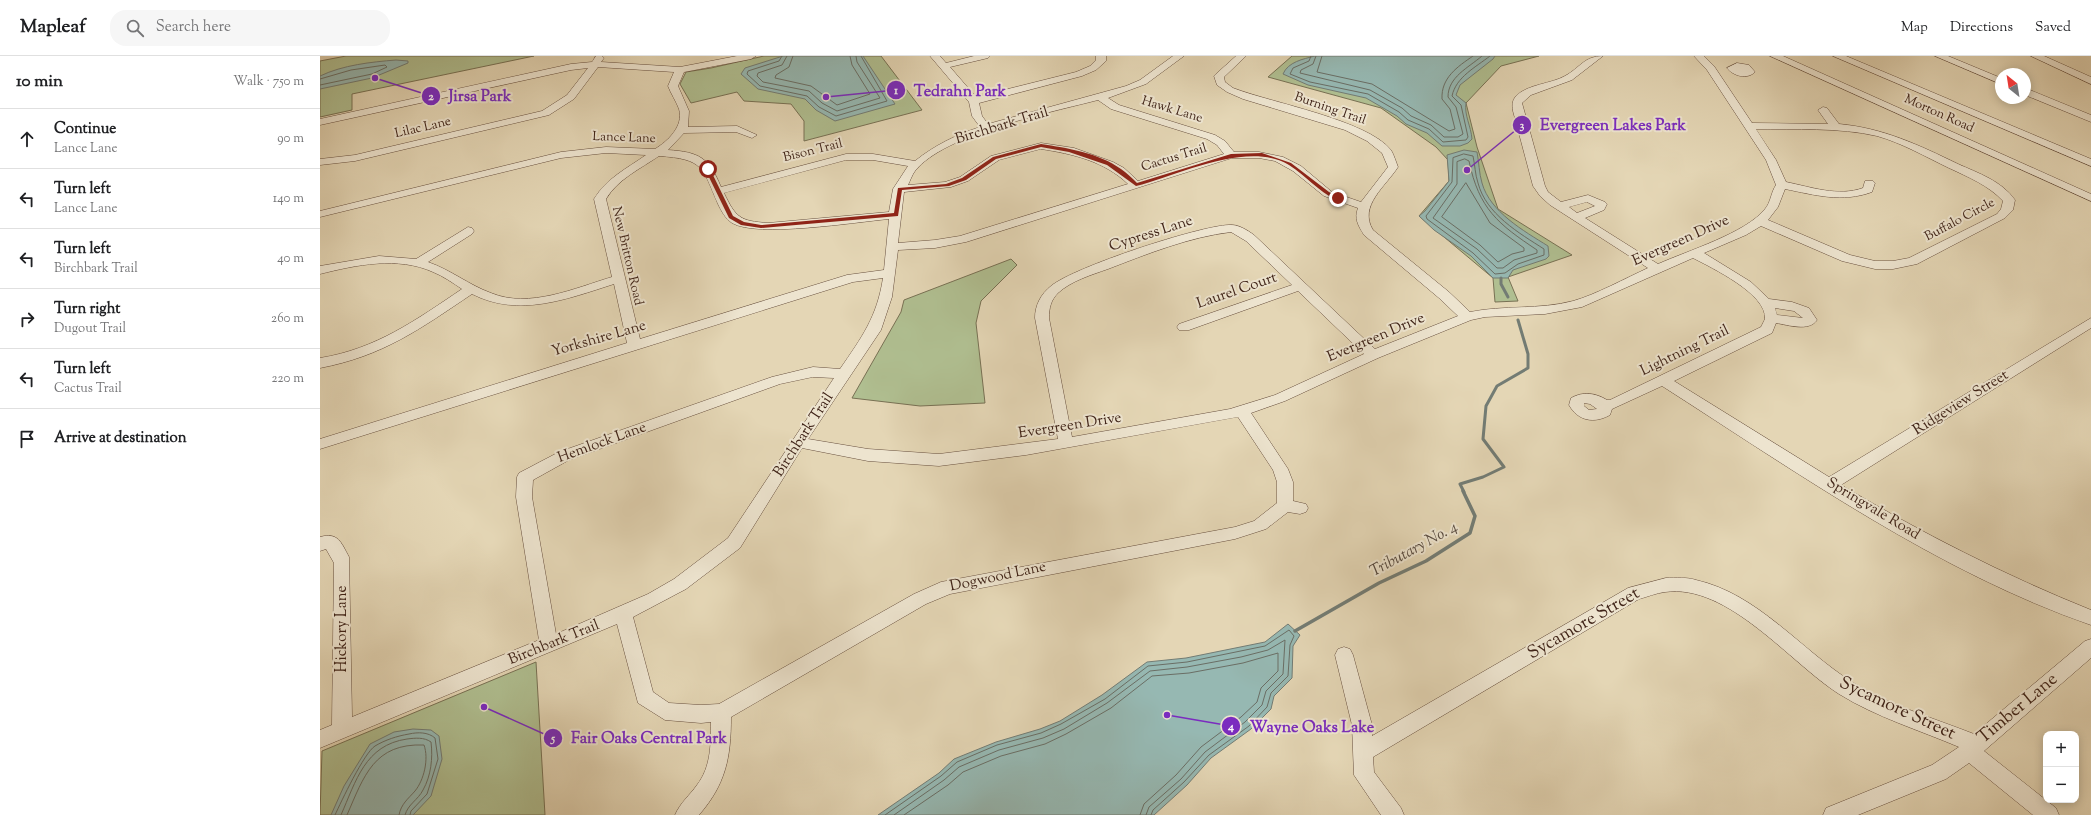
<!DOCTYPE html>
<meta charset="utf-8">
<style>
body{margin:0;font-family:"Sorts Mill Goudy",serif;background:#f6f6f6;color:#202124}
.controls{position:absolute;right:12px;bottom:12px;display:grid;overflow:hidden;border-radius:8px;box-shadow:0 2px 10px #0003}
.controls button{width:36px;height:36px;display:grid;place-items:center;padding:0;border:0;border-bottom:1px solid #e0e0e0;background:#fff;color:#202124;font:20px sans-serif}
.compass{position:absolute;left:1675px;top:12px;width:36px;height:36px;border-radius:50%;background:#fff;box-shadow:0 2px 10px #0003;rotate:330deg}
.stop{position:absolute;width:12px;height:12px;margin:-9px;border:3px solid #8f2418;border-radius:50%;background:#fff}
.stop.end{background:#8f2418;border-color:#fff;box-shadow:0 1px 4px #0008}
.list{margin:0;padding:0;list-style:none}
h2{display:flex;justify-content:space-between;align-items:center;height:52px;margin:0;padding:0 16px;font-size:17px}
h2 small{font-size:13px;font-weight:400;color:#757577}
.list li{display:grid;grid-template-columns:26px 1fr auto;gap:12px;align-items:center;box-sizing:border-box;height:60px;padding:0 16px;border-top:1px solid #e0e0e0}
.list b{display:block;font-size:15px;white-space:nowrap}
.list p{margin:0;font-size:13px;white-space:nowrap;color:#757577}
.list em{font-size:13px;font-style:normal;color:#757577}
.icon{flex:none;width:22px;height:22px;fill:none;stroke:currentColor;stroke-width:2;stroke-linecap:round;stroke-linejoin:round}
.map{position:relative;flex:none;width:1771px;height:759px;overflow:hidden}
header{display:flex;align-items:center;gap:24px;box-sizing:border-box;height:56px;padding:0 20px;background:#fff;border-bottom:1px solid #e0e0e0}
header strong{font-size:19px}
nav{display:flex;gap:22px;margin-inline-start:auto;font-size:14px}
.search{width:280px;height:36px;background:#f6f6f6;display:flex;align-items:center;gap:10px;box-sizing:border-box;padding:0 14px;border-radius:16px;color:#757577;font-size:15px}
main{display:flex}
aside{flex:1;background:#fff}
.map>svg:first-child{display:block}
.green{fill:#b0bf91;stroke:#787154}
.water{fill:#96b8b2;stroke:#737c74}
.lines{fill:none;stroke-linecap:round;stroke-linejoin:round}
.shore{stroke:#6a6e65;stroke-width:1}
.stream-far1{stroke:#737c74;stroke-width:3}
.stream{stroke:#737c74;stroke-width:3.5}
.minor-casing{stroke:#68503f;stroke-width:1}
.minor{fill:#ede4cf;fill-rule:evenodd}
.route{fill:#8f2418}
.labels{text-anchor:middle;dominant-baseline:central;stroke-width:4;stroke-linejoin:round;paint-order:stroke}
.far-street-label{font-size:13px;fill:#3f2318;stroke:#ede4cf}
.street-label{font-size:15px;fill:#3f2318;stroke:#ede4cf}
.water-label{font-size:16px;font-style:italic;fill:#55483e;stroke:#ede4cf}
.near-street-label{font-size:18px;fill:#3f2318;stroke:#ede4cf}
.leader{fill:none;stroke:#7b2cbf;stroke-width:1.5}
.callout-dot{fill:#7b2cbf;stroke:#ede4cf;stroke-width:1.5}
.mark-label{font-size:12px;text-anchor:middle;font-weight:bold;fill:#fff}
.callout-label{font-size:16px;text-anchor:middle;font-weight:bold;fill:#7b2cbf;stroke:#ede4cf;stroke-width:4;stroke-linejoin:round;paint-order:stroke}
</style>
<header>
<strong>Mapleaf</strong>
<div class="search"><svg class="icon" aria-label="search" viewBox="0 0 24 24"><circle cx="10" cy="10" r="6"/><path d="M15 15l6 6"/></svg>Search here</div>
<nav><a>Map</a><a>Directions</a><a>Saved</a></nav>
</header>
<main>
<aside>
<h2>10 min<small>Walk · 750 m</small></h2>
<ul class="list">
<li><svg class="icon" aria-label="ahead" viewBox="0 0 24 24"><path d="M12 20V5M6 11l6-6 6 6"/></svg><div><b>Continue</b><p>Lance Lane</p></div><em>90 m</em></li>
<li><svg class="icon" aria-label="left" viewBox="0 0 24 24"><path d="M17 20v-9H6M10 6l-5 5 5 5"/></svg><div><b>Turn left</b><p>Lance Lane</p></div><em>140 m</em></li>
<li><svg class="icon" aria-label="left" viewBox="0 0 24 24"><path d="M17 20v-9H6M10 6l-5 5 5 5"/></svg><div><b>Turn left</b><p>Birchbark Trail</p></div><em>40 m</em></li>
<li><svg class="icon" aria-label="right" viewBox="0 0 24 24"><path d="M7 20v-9h11M14 6l5 5-5 5"/></svg><div><b>Turn right</b><p>Dugout Trail</p></div><em>260 m</em></li>
<li><svg class="icon" aria-label="left" viewBox="0 0 24 24"><path d="M17 20v-9H6M10 6l-5 5 5 5"/></svg><div><b>Turn left</b><p>Cactus Trail</p></div><em>220 m</em></li>
<li><svg class="icon" aria-label="arrive" viewBox="0 0 24 24"><path d="M6 21V4h12l-3 4 3 4H6"/></svg><div><b>Arrive at destination</b></div></li>
</ul>
</aside>
<div class="map">
<svg width="1771" height="759" viewBox="0 0 1771 759">
<rect width="100%" height="100%" fill="#e4d6b5"/>
<filter id="stains"><feTurbulence type="fractalNoise" baseFrequency=".005" numOctaves="4"/><feColorMatrix values="0 0 0 0 .2 0 0 0 0 .09 0 0 0 0 .02 0 0 0 .5 -.17"/></filter>
<radialGradient id="worn" r=".72"><stop offset=".6" stop-color="#630" stop-opacity="0"/><stop offset="1" stop-color="#630" stop-opacity=".3"/></radialGradient>
<g class="green">
<path d="M26,0H214L32,38V54L0,61V5Z"/>
<path d="M444,0H561L602,54L484,85V65L471,48L424,45L417,36L371,47L360,28L366,16L391,12Z"/>
<path d="M972,0H1219L1181,10L1146,47L1157,91L1178,153L1252,199L1188,221L1198,245L1175,246L1173,222L1099,160L1129,125L1128,104L1116,91L1061,52L948,21Z"/>
<path d="M691,203L697,209L661,245L656,267L665,347L600,350L532,342L581,256L584,244Z"/>
<path d="M216,606L225,759H0L2,695Z"/>
</g>
<g class="water">
<path d="M463,0H543L575,48L515,65L496,54L485,43L438,33L421,18L425,12Z"/>
<path d="M995,0H1175L1173,3L1140,29L1136,39L1146,47C1144,59 1151,70 1152,83L1148,87L1140,90H1122L1107,77L1086,68L1077,60L1046,42L988,29L963,18C968,6 983,3 995,0Z"/>
<path d="M76,4L88,5V7L52,22L0,33V20C23,9 51,6 76,4Z"/>
<path d="M1144,94L1157,96C1159,106 1159,117 1162,127C1170,156 1204,175 1228,190L1229,200L1226,203L1193,214L1188,222H1173L1151,200L1114,174L1099,160L1105,155L1129,125L1127,99Z"/>
<path d="M968,568L980,579L973,590L972,622L954,640L951,653L931,673L891,702L867,729L834,759H558L619,717L634,703L676,686L720,673L740,665L782,639L827,606L866,602L945,586Z"/>
<path d="M93,673L111,674L119,680L122,703L111,740L93,759H11L24,730L50,688L74,676Z"/>
</g>
<g class="lines">
<g class="shore">
<path d="M462,0L459,5L428,15L427,18L440,30L487,40L499,51L516,60L567,45L541,0"/>
<path d="M467,0L462,9L438,17L437,20L443,26L489,35L502,47L517,55L560,42L537,6L536,0"/>
<path d="M473,0L469,11L456,19L455,22L491,30L517,49L550,38L532,9L530,0"/>
<path d="M991,0L989,5L973,12L970,18L990,26L1048,38L1079,56L1088,64L1109,73L1123,86L1146,84L1148,81L1141,49L1132,40C1136,21 1156,11 1170,0"/>
<path d="M996,0L993,8L981,14L980,17L1050,34L1082,52L1091,60L1111,69L1124,81H1138L1143,78L1136,51L1128,41C1128,21 1148,12 1162,0"/>
<path d="M1002,0L997,16L1052,28L1129,75L1135,73L1130,53L1122,43C1121,22 1137,11 1153,0"/>
<path d="M0,23L31,14L65,9L67,11L52,18L0,29"/>
<path d="M1144,98L1153,100C1155,109 1155,118 1158,127C1166,158 1199,177 1224,193V199L1198,208L1185,217L1175,218L1153,197L1107,163L1106,160L1132,126L1133,102Z"/>
<path d="M1145,103L1149,105C1159,153 1178,168 1217,194V197L1194,204L1183,212H1177L1157,193L1113,162L1137,128V106Z"/>
<path d="M1146,127L1170,167L1204,192V195L1192,198L1178,206L1160,189L1122,161Z"/>
<path d="M15,759C21,746 44,697 55,690C65,684 77,680 89,678C98,676 108,676 115,682L118,703L107,738L91,755L90,759"/>
<path d="M21,759C36,725 45,689 87,683C95,682 104,681 111,686C113,702 111,720 103,734C98,744 88,748 85,759"/>
<path d="M27,759C44,720 54,687 104,689C109,703 104,724 95,735C88,743 81,748 79,759"/>
<path d="M565,759L621,720L637,706L677,689L721,677L741,668L785,643L828,610L867,606L945,590L969,574L974,580L970,589L968,620L951,637L947,651L929,670L889,699L864,726L833,754L831,759"/>
<path d="M574,759L624,724L639,711L679,694L723,682L744,673L787,647L830,615L867,611L921,601L948,594L965,584L963,618L946,635L942,649L925,666L885,696L861,723L829,751L826,759"/>
<path d="M584,759L628,729L643,716L681,700L725,688L746,678L791,652L832,620L869,617L923,607L958,597V615L941,632L937,646L921,661L881,691L856,719L824,748L820,759"/>
</g>
<g class="stream-far1">
<path d="M1181,222V228L1188,241"/>
<path d="M1144,436L1140,428L1163,421L1184,411L1163,383L1166,350L1177,330L1208,312V298L1198,264"/>
</g>
<path class="stream" d="M975,575L1059,527L1106,505L1150,477L1155,460L1143,435"/>
<defs>
<g id="minor">
<path d="M276,0H282L284,2L281,6L360,11L417,0H436L431,3L364,16L358,30L369,55L368,71L417,70L437,79L432,82L416,76L364,77L348,94C380,96 389,102 401,131L526,98H553L595,105C615,89 636,79 660,71L652,60L649,46L610,0H620L626,7L654,0H670L668,2L630,11L656,41L756,16L770,10L776,4V0H786V5L776,14L762,20L659,47L662,60L668,68L806,30L820,24L853,0H864L826,28L788,42L799,49L895,79L905,85L914,96H939L963,101L981,110L1012,136L1041,146L1068,111L1062,97L1047,85L1025,74L923,43L907,36L897,29L894,20L896,18L916,0H926L904,21L905,26L913,32C952,47 1047,64 1071,94C1074,99 1076,106 1078,111C1066,130 1038,150 1053,174L1129,236L1150,256C1184,249 1219,254 1253,245C1275,239 1306,222 1328,212L1230,149L1220,140L1213,130L1193,55C1192,49 1192,45 1196,40C1208,28 1231,28 1245,20C1260,12 1264,0 1283,0L1252,24L1211,39L1202,47L1225,130L1228,136L1241,146L1268,139L1285,146L1287,148L1284,154L1265,162L1338,208C1367,195 1426,177 1445,153C1451,146 1451,136 1456,129L1446,104L1387,14L1374,0H1384L1394,10L1432,67L1508,68L1498,54L1503,51L1507,52L1519,68C1563,72 1599,89 1638,108C1658,117 1682,125 1695,144L1693,154L1685,162L1597,208L1573,213H1555L1522,205L1441,170L1426,179L1384,197L1431,226L1449,243L1472,246L1489,252L1497,264C1489,276 1468,269 1456,267L1452,277L1354,325L1509,421L1771,262V272L1521,429C1602,477 1684,519 1771,554V569C1618,516 1478,417 1342,330L1292,353L1290,359C1274,368 1258,365 1249,349L1251,342C1263,335 1276,337 1287,344H1290L1441,271C1442,269 1444,265 1445,263C1447,238 1392,212 1373,202L1262,251L1225,258L1165,261L1151,264L1058,302L965,345L931,357L968,413L973,426V445L986,448L988,452L986,456L980,458L968,456L946,473L915,483L630,538L606,548L411,661C411,701 406,728 379,759H355C360,747 370,739 377,729C391,711 391,688 391,666L381,667L345,664L318,647L297,568L0,692V674L12,669L14,507L6,493L0,495V481C18,476 21,486 29,501L32,661L219,584L196,441L197,421L199,417L239,396L452,321L493,311L520,313C542,281 557,261 563,222L533,226L0,393V383L307,287L294,228C247,243 199,262 152,238C100,273 63,300 0,312V302C56,293 96,264 142,233C133,227 123,220 113,216C78,200 36,209 0,218V210L59,200L96,203L148,171L152,172L154,175L152,178L108,206C131,214 149,229 171,237C209,253 255,232 292,221L274,143C287,122 306,113 326,99L286,97L241,102L0,161V155L241,96L286,91L335,93C348,85 364,70 359,53C356,45 351,38 348,30L354,16L278,11L254,43L229,59L35,105L0,109V103L35,99L222,55L247,39L268,12L251,14L0,69V63L251,8L272,6ZM778,44L791,53L887,83L897,89L904,98L818,125L804,112L793,106L754,92L721,87L671,100L640,121L625,126L588,129C590,125 592,119 595,115C624,78 732,56 778,44ZM1436,73C1476,74 1518,71 1557,80C1582,87 1606,101 1629,112C1648,121 1668,129 1683,145L1681,153L1677,158L1589,202L1573,205H1555L1530,199L1448,164L1458,151L1465,133C1495,139 1522,147 1552,136L1555,127L1553,125H1545L1543,132C1518,141 1491,131 1466,126L1456,104ZM721,93C753,98 784,105 808,128L640,180L615,184L578,187L584,136L631,131L648,125L679,104ZM339,100C384,103 382,111 398,148C402,156 405,162 412,167C437,182 536,166 569,163L564,214L527,219L320,283L286,143C298,123 320,113 339,100ZM912,102H939L955,105L973,115L1004,140L1038,152C1034,163 1038,169 1044,179L1119,242L1138,260L1055,293L934,179C927,174 918,168 909,169C879,170 754,211 731,230C721,238 715,249 715,262L738,383L619,398L548,393L488,383L561,274L572,241L578,194L615,192L646,186ZM526,104H553L588,110L573,133L569,156L448,167C420,165 416,162 404,137ZM1267,146L1275,150L1257,157L1249,151ZM911,176L926,185L972,229L859,268L857,271L859,274H869L978,235L1044,298L955,339L910,353L752,381L729,262C729,252 731,244 738,237C751,225 771,219 788,213C827,198 869,181 911,176ZM1455,252L1474,255L1483,262L1457,259ZM493,321L514,322L408,482L354,523L328,538L236,578L212,441L213,424L249,404L460,328ZM1264,347L1270,348L1277,353L1269,354L1264,350ZM918,361L953,414L957,426V447L934,465L915,471L621,526L594,538L399,648L381,649L349,647L333,636L313,561L366,533L420,492L482,392L548,405L619,410L706,399Z"/>
<path d="M1450,0H1463L1771,138V145Z"/>
<path d="M1513,0H1526L1771,103V110Z"/>
<path d="M1615,0H1628L1681,22V28Z"/>
<path d="M1711,0H1724L1771,21V28Z"/>
<path d="M1417,7L1429,9L1435,16C1427,24 1413,20 1407,12Z"/>
<path d="M1705,32L1771,59V66L1705,39Z"/>
<path d="M1346,522C1356,522 1367,521 1376,524C1438,538 1480,593 1532,626C1569,649 1613,662 1654,678L1765,585L1771,583V602L1664,695L1736,752L1739,759H1713L1649,707L1626,723L1538,759H1503L1506,752L1612,709L1639,691C1599,674 1556,661 1519,638C1470,607 1408,527 1345,536C1336,537 1327,541 1319,543L1053,701L1054,716L1081,752L1084,759H1061L1034,719L1032,669L1015,599L1018,593L1024,591L1030,593L1033,599L1052,669V680L1308,532Z"/>
</g>
</defs>
<use href="#minor" class="minor-casing"/>
<use href="#minor" class="minor"/>
</g>
<path class="route" d="M721,88C747,92 779,97 801,113C807,117 812,122 817,127L911,98L942,97L971,107L1009,136L1020,142L1016,144C998,135 986,120 969,109C928,84 859,119 816,130L787,109L749,96L721,91L676,103L646,124L629,130L582,134L578,160L441,172L421,169L409,162L385,113H390L413,160L424,166L441,169L574,157L578,132L626,128L642,122L673,101Z"/>
<g class="labels">
<g class="far-street-label">
<text transform="translate(1010 53) rotate(19)">Burning Trail</text>
<text transform="translate(852 54) rotate(17)">Hawk Lane</text>
<text transform="translate(1619 58) rotate(24)">Morton Road</text>
<text transform="translate(103 72) rotate(-13)">Lilac Lane</text>
<text transform="translate(304 82) rotate(2)">Lance Lane</text>
<text transform="translate(493 95) rotate(-14)">Bison Trail</text>
<text transform="translate(854 102) rotate(-17)">Cactus Trail</text>
<text transform="translate(1640 164) rotate(-28)">Buffalo Circle</text>
<text transform="translate(307 200) rotate(77)">New Britton Road</text>
</g>
<g class="street-label">
<text transform="translate(682 70) rotate(-17)">Birchbark Trail</text>
<text transform="translate(831 178) rotate(-18)">Cypress Lane</text>
<text transform="translate(1361 185) rotate(-24)">Evergreen Drive</text>
<text transform="translate(917 235) rotate(-19)">Laurel Court</text>
<text transform="translate(1056 282) rotate(-23)">Evergreen Drive</text>
<text transform="translate(279 283) rotate(-16)">Yorkshire Lane</text>
<text transform="translate(1365 295) rotate(-26)">Lightning Trail</text>
<text transform="translate(1641 347) rotate(-32)">Ridgeview Street</text>
<text transform="translate(750 370) rotate(-9)">Evergreen Drive</text>
<text transform="translate(484 379) rotate(-57)">Birchbark Trail</text>
<text transform="translate(282 387) rotate(-20)">Hemlock Lane</text>
<text transform="translate(1553 453) rotate(31)">Springvale Road</text>
<text transform="translate(678 521) rotate(-12)">Dogwood Lane</text>
<text transform="translate(22 573) rotate(-90)">Hickory Lane</text>
<text transform="translate(234 587) rotate(-22)">Birchbark Trail</text>
</g>
<g class="water-label">
<text transform="translate(1094 494) rotate(-29)">Tributary No. 4</text>
</g>
<g class="near-street-label">
<text transform="translate(1264 568) rotate(-30)">Sycamore Street</text>
<text transform="translate(1577 653) rotate(25)">Sycamore Street</text>
<text transform="translate(1698 653) rotate(-40)">Timber Lane</text>
</g>
</g>
<path class="leader" d="M506 41L576 34M55 22L111 40M1147 114L1202 69M847 659L911 670M164 651L233 682"/>
<g class="callout-dot">
<circle cx="506" cy="41" r="4"/>
<circle cx="55" cy="22" r="4"/>
<circle cx="1147" cy="114" r="4"/>
<circle cx="847" cy="659" r="4"/>
<circle cx="164" cy="651" r="4"/>
<circle cx="576" cy="34" r="10"/>
<circle cx="111" cy="40" r="10"/>
<circle cx="1202" cy="69" r="10"/>
<circle cx="911" cy="670" r="10"/>
<circle cx="233" cy="682" r="10"/>
</g>
<g class="mark-label">
<text x="576" y="38">1</text>
<text x="111" y="44">2</text>
<text x="1202" y="73">3</text>
<text x="911" y="674">4</text>
<text x="233" y="686">5</text>
</g>
<g class="callout-label">
<text x="640" y="40">Tedrahn Park</text>
<text x="160" y="45">Jirsa Park</text>
<text x="1293" y="74">Evergreen Lakes Park</text>
<text x="992" y="676">Wayne Oaks Lake</text>
<text x="329" y="687">Fair Oaks Central Park</text>
</g>
<rect width="100%" height="100%" filter="url(#stains)"/>
<rect width="100%" height="100%" fill="url(#worn)"/>
</svg>
<div class="controls">
<button>+</button>
<button>−</button>
</div>
<svg class="compass" viewBox="-18 -18 36 36"><path d="M0-13l5 13h-10z" fill="#e53935"/><path d="M0 13l5-13h-10z" fill="#757577"/></svg>
<div class="stop" style="left:388px;top:113px"></div>
<div class="stop end" style="left:1018px;top:142px"></div>
</div>
</main>
